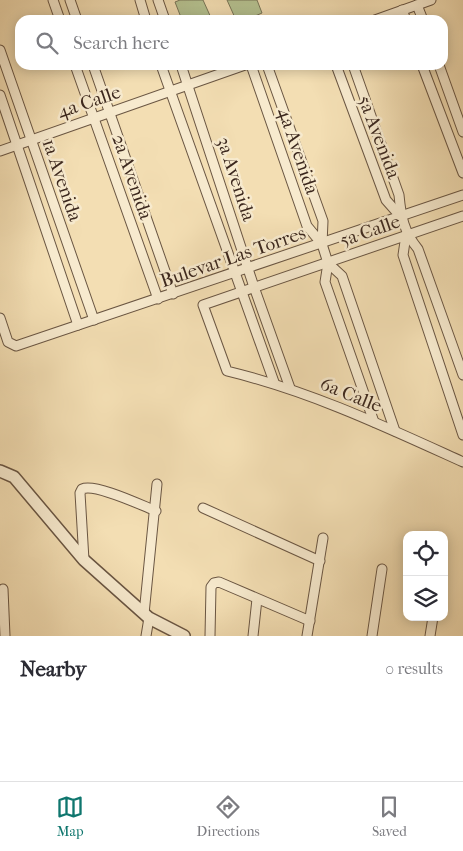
<!DOCTYPE html>
<style>
body{margin:0;font-family:"IM FELL French Canon",serif;background:#f7f7f7;color:#2b2b33}
.controls{position:absolute;right:15px;bottom:15px;display:grid;overflow:hidden;border-radius:10px;box-shadow:0 2px 12px #0003}
.controls button{width:45px;height:45px;display:grid;place-items:center;padding:0;border:0;border-bottom:1px solid #e1e1e2;background:#fff;color:#2b2b33;font:25px sans-serif}
.list{margin:0;padding:0;list-style:none}
h2{display:flex;justify-content:space-between;align-items:center;height:65px;margin:0;padding:0 20px;font-size:21px}
h2 small{font-size:16px;font-weight:400;color:#7c7c81}
.icon{flex:none;width:28px;height:28px;fill:none;stroke:currentColor;stroke-width:2;stroke-linecap:round;stroke-linejoin:round}
.map{position:relative;flex:none;width:463px;height:636px;overflow:hidden}
.search{position:absolute;background:#fff;box-shadow:0 2px 12px #0003;left:15px;right:15px;top:15px;height:55px;display:flex;align-items:center;gap:12px;box-sizing:border-box;padding:0 18px;border-radius:15px;color:#7c7c81;font-size:19px}
.sheet{height:145px;background:#fff}
nav{display:flex;justify-content:space-around;align-items:center;box-sizing:border-box;height:70px;border-top:1px solid #e1e1e2;background:#fff;font-size:14px;color:#7c7c81}
nav a{display:grid;justify-items:center;gap:2px}
nav .on{color:#0f766e}
.map>svg:first-child{display:block}
.garden{fill:#b5c291;stroke:#787558}
.lines{fill:none;stroke-linecap:round;stroke-linejoin:round}
.minor-casing{stroke:#6a5643;stroke-width:11}
.tertiary-casing{stroke:#6a5643;stroke-width:14}
.minor{stroke:#f7eace;stroke-width:9}
.tertiary{stroke:#f7eace;stroke-width:11}
.labels{text-anchor:middle;dominant-baseline:central;stroke-width:5;stroke-linejoin:round;paint-order:stroke}
.street-label{font-size:19px;fill:#3c281e;stroke:#f7eace}
</style>
<div class="map">
<svg width="463" height="636" viewBox="0 0 463 636">
<rect width="100%" height="100%" fill="#f3deb3"/>
<filter id="stains"><feTurbulence type="fractalNoise" baseFrequency=".004" numOctaves="4"/><feColorMatrix values="0 0 0 0 .2 0 0 0 0 .09 0 0 0 0 .02 0 0 0 .5 -.17"/></filter>
<radialGradient id="worn" r=".72"><stop offset=".6" stop-color="#630" stop-opacity="0"/><stop offset="1" stop-color="#630" stop-opacity=".3"/></radialGradient>
<g class="garden">
<path d="M180,0H203L212,20H182L175,2Z"/>
<path d="M227,0H257L262,13L246,20H236Z"/>
</g>
<g class="lines">
<defs>
<g id="minor">
<path d="M53,0L60,20"/>
<path d="M70,0L77,20"/>
<path d="M140,0L146,20"/>
<path d="M158,0L165,20"/>
<path d="M417,5L423,20"/>
<path d="M402,10L406,20"/>
<path d="M375,20L431,0"/>
<path d="M0,50L94,320"/>
<path d="M75,65L158,299"/>
<path d="M93,65L173,294"/>
<path d="M161,65L274,382"/>
<path d="M181,65L254,287L290,388"/>
<path d="M251,65L307,226L322,244"/>
<path d="M267,65L323,221L322,244L328,263L325,282L374,422"/>
<path d="M336,65L386,200L401,217"/>
<path d="M353,65L399,195C401,217 404,232 418,249L463,375"/>
<path d="M422,65L463,173"/>
<path d="M439,65L463,132"/>
<path d="M0,95L78,325"/>
<path d="M0,151L245,65"/>
<path d="M463,216L203,305L227,371C310,391 386,427 463,462"/>
<path d="M406,235L403,255L463,435"/>
<path d="M328,263L342,276L395,431"/>
<path d="M0,318L8,342L16,346L463,195"/>
<path d="M203,508L320,561"/>
<path d="M84,560L80,493L82,489C95,483 141,505 156,511"/>
<path d="M3,589L5,636"/>
<path d="M144,614L157,484"/>
<path d="M146,636L149,618"/>
<path d="M210,636L211,587L214,583L219,582L310,621"/>
<path d="M253,636L257,599"/>
<path d="M307,636L323,538"/>
<path d="M372,636L382,569"/>
<path d="M430,636L433,617"/>
</g>
<path id="tertiary" d="M0,471L14,477L84,560L149,618L184,636"/>
</defs>
<use href="#minor" class="minor-casing"/>
<use href="#tertiary" class="tertiary-casing"/>
<use href="#minor" class="minor"/>
<use href="#tertiary" class="tertiary"/>
</g>
<g class="labels">
<g class="street-label">
<text transform="translate(89 102) rotate(-19)">4a Calle</text>
<text transform="translate(379 137) rotate(69)">5a Avenida</text>
<text transform="translate(298 151) rotate(71)">4a Avenida</text>
<text transform="translate(132 177) rotate(71)">2a Avenida</text>
<text transform="translate(236 179) rotate(72)">3a Avenida</text>
<text transform="translate(62 180) rotate(71)">1a Avenida</text>
<text transform="translate(370 231) rotate(-19)">5a Calle</text>
<text transform="translate(233 257) rotate(-19)">Bulevar Las Torres</text>
<text transform="translate(351 395) rotate(22)">6a Calle</text>
</g>
</g>
<rect width="100%" height="100%" filter="url(#stains)"/>
<rect width="100%" height="100%" fill="url(#worn)"/>
</svg>
<div class="controls">
<button><svg class="icon" aria-label="locate" viewBox="0 0 24 24"><circle cx="12" cy="12" r="6"/><path d="M12 2v4M12 18v4M2 12h4M18 12h4"/></svg></button>
<button><svg class="icon" aria-label="layers" viewBox="0 0 24 24"><path d="M12 4l9 5-9 5-9-5zM3 14l9 5 9-5"/></svg></button>
</div>
<div class="search"><svg class="icon" aria-label="search" viewBox="0 0 24 24"><circle cx="10" cy="10" r="6"/><path d="M15 15l6 6"/></svg>Search here</div>
</div>
<section class="sheet">
<h2>Nearby<small>0 results</small></h2>
<ul class="list">
</ul>
</section>
<nav>
<a class="on"><svg class="icon" aria-label="map" viewBox="0 0 24 24"><path d="M3 6l6-2 6 2 6-2v14l-6 2-6-2-6 2zM9 4v14M15 6v14"/></svg>Map</a>
<a><svg class="icon" aria-label="directions" viewBox="0 0 24 24"><path d="M12 3l9 9-9 9-9-9zM9 14v-3h6M13 9l2 2-2 2"/></svg>Directions</a>
<a><svg class="icon" aria-label="saved" viewBox="0 0 24 24"><path d="M7 4h10v16l-5-4-5 4z"/></svg>Saved</a>
</nav>
